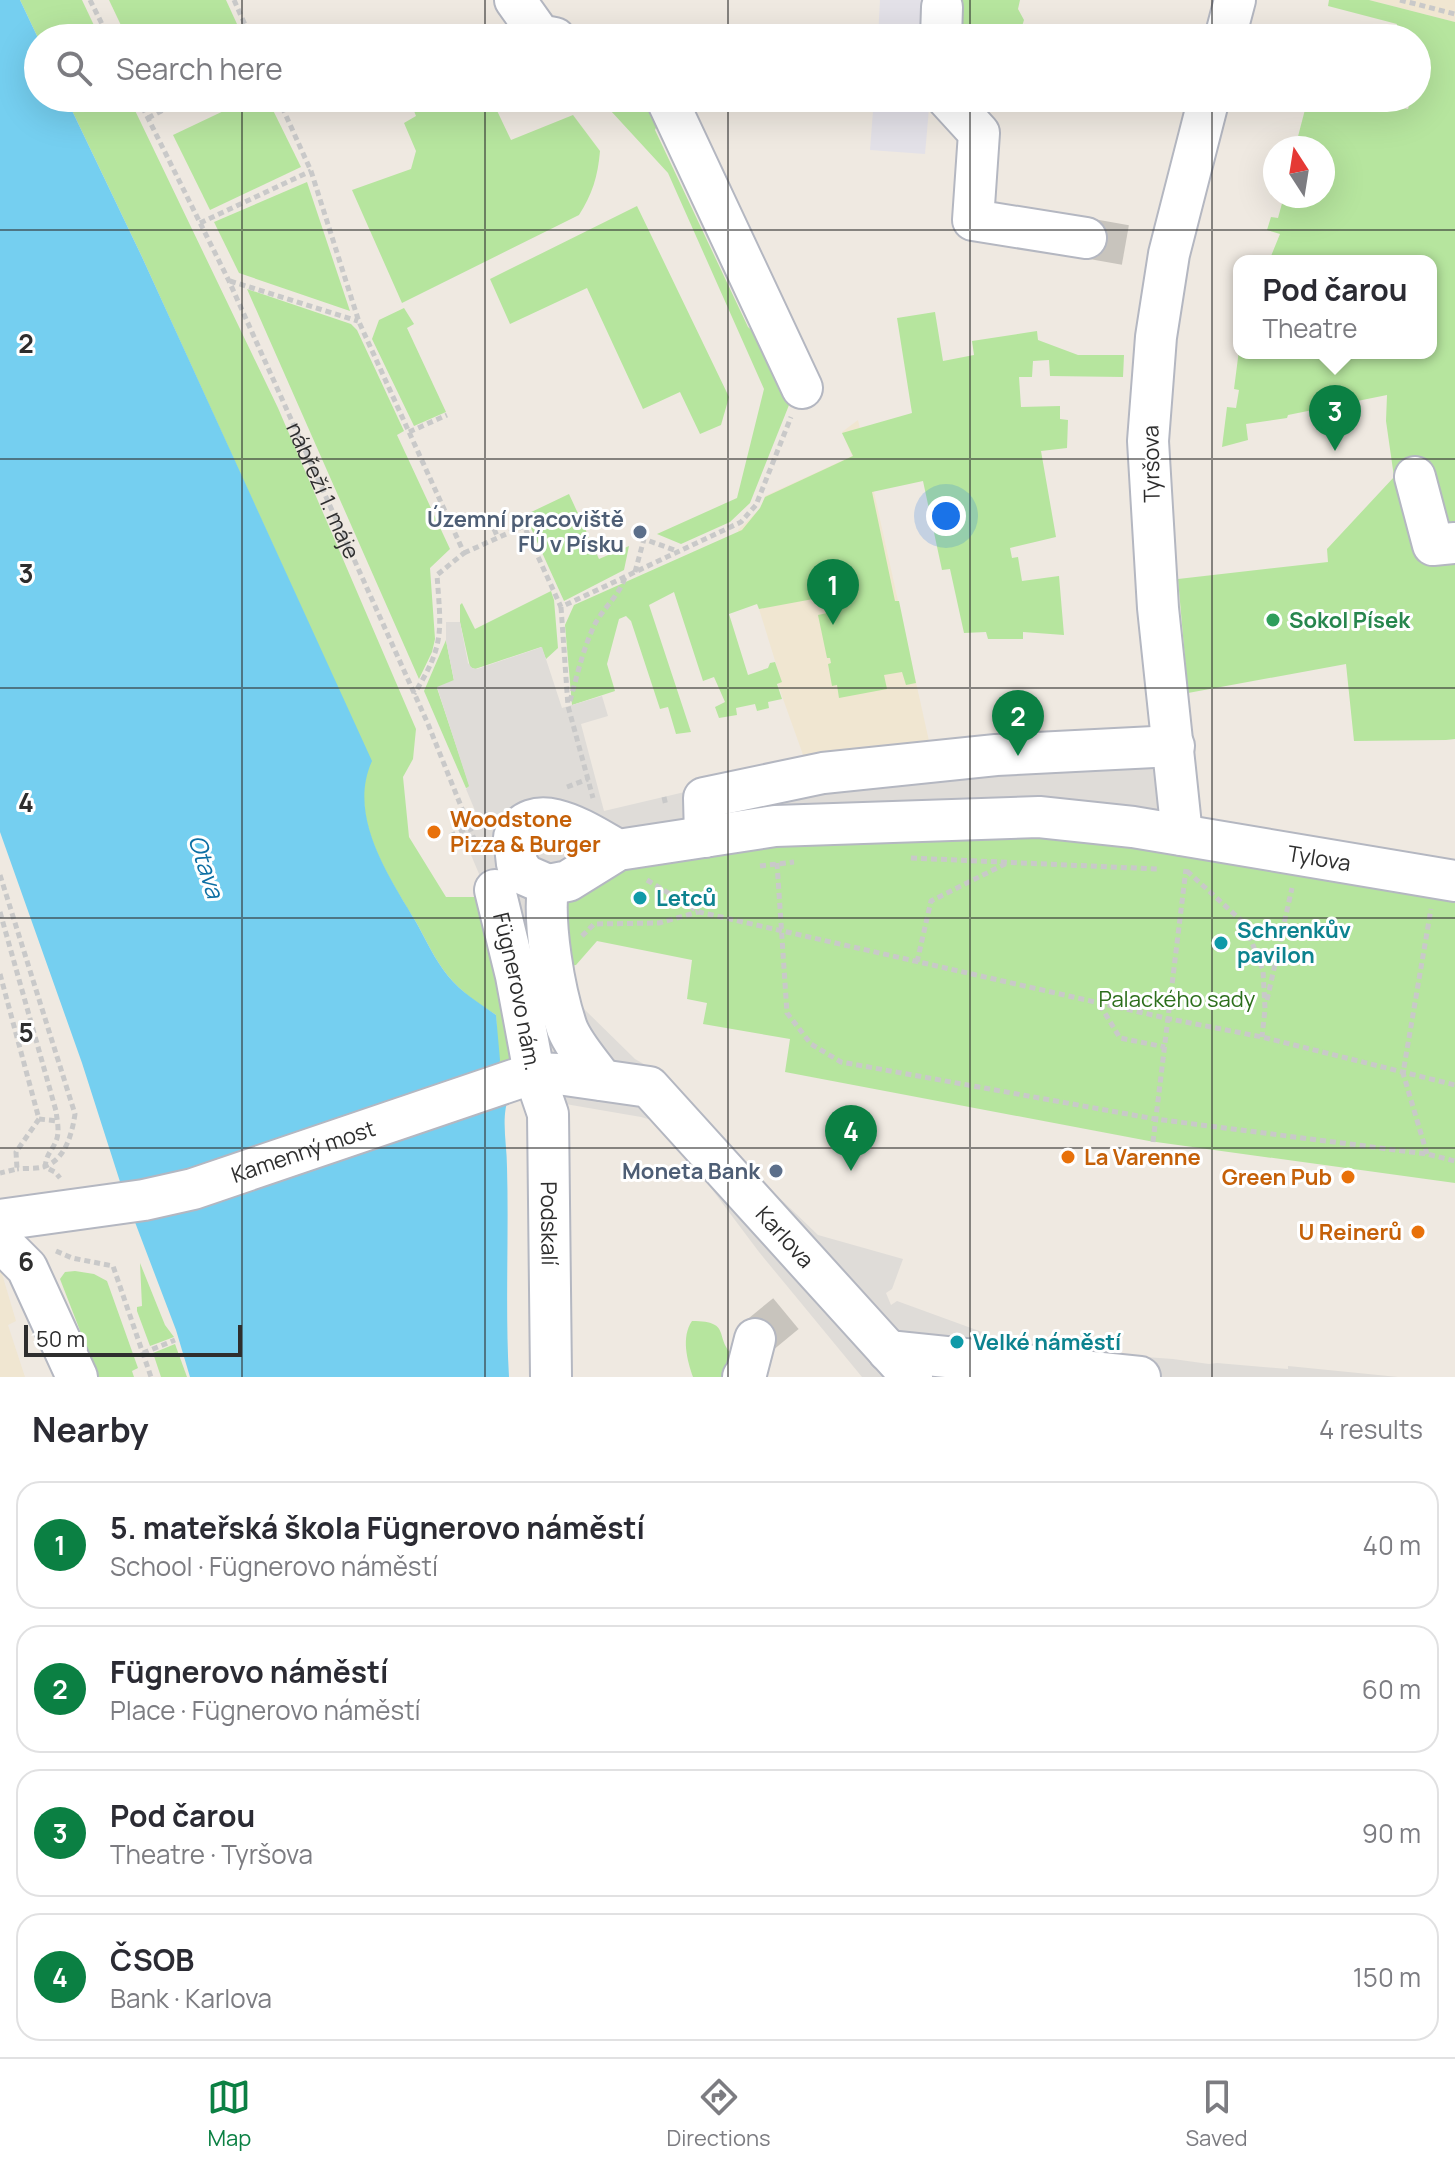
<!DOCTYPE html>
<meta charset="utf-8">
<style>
body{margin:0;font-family:Manrope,sans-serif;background:#f2f2f3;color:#2b2b33}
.compass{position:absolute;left:1263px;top:136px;width:72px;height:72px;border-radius:50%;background:#fff;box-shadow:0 8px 32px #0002;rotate:348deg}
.scale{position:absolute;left:24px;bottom:20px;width:218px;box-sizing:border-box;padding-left:8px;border:4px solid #2e2e2e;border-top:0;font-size:22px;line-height:28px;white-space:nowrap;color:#2e2e2e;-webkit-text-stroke:6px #fff;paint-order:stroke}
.you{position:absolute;left:946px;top:516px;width:28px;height:28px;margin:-20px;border:6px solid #fff;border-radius:50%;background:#1a73e8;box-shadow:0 0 0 12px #1a73e833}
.badge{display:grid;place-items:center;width:52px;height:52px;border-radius:50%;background:#0b8043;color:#fff;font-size:26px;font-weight:700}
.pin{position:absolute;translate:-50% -66px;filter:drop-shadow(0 2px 4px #0008)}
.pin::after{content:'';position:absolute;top:42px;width:28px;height:24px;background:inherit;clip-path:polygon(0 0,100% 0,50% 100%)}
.popup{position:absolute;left:1233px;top:255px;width:204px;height:104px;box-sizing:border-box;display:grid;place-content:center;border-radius:16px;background:#fff;filter:drop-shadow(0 2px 6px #0005);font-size:26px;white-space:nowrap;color:#7c7c81}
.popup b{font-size:30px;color:#2b2b33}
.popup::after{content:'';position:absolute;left:50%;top:100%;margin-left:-16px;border:16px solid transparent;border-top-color:#fff}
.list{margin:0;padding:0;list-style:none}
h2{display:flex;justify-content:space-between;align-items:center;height:104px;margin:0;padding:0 32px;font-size:34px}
h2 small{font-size:26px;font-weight:400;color:#7c7c81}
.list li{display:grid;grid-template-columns:52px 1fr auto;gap:24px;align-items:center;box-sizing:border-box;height:128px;margin:0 16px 16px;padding:0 16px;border:2px solid #e1e1e2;border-radius:24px}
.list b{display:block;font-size:30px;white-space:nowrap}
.list p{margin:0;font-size:26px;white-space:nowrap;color:#7c7c81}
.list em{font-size:26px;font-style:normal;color:#7c7c81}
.icon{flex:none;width:44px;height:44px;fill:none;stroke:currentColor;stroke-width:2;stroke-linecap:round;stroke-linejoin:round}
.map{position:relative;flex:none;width:1455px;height:1377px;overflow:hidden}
.search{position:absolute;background:#fff;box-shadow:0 8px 32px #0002;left:24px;right:24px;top:24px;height:88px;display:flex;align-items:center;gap:20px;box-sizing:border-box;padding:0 28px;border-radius:44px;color:#7c7c81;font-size:30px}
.sheet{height:680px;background:#fff}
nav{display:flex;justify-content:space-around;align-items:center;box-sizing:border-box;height:112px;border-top:2px solid #e1e1e2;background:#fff;font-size:22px;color:#7c7c81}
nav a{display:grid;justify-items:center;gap:4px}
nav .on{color:#0b8043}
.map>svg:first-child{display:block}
.industrial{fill:#e3e1e8}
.education{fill:#f0e6d1}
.green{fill:#b6e59e}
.plaza{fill:#dfdcd8}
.water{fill:#75cff0}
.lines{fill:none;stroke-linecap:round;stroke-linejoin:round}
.minor-tunnel{stroke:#c8c4bd;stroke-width:40;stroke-dasharray:40 20;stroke-linecap:butt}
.minor-casing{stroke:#b4b7c1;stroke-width:44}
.path{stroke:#c9c9c9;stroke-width:5;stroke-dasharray:6 4;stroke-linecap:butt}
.minor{stroke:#fff;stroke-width:40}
.grid{fill:none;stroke:#2e2e2e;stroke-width:2;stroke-opacity:0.55}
.service-dot{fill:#5c6f8a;stroke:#fff;stroke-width:3}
.leisure-dot{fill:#2e9e5b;stroke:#fff;stroke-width:3}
.food-dot{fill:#e8710a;stroke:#fff;stroke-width:3}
.culture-dot{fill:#0f9aa8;stroke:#fff;stroke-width:3}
.labels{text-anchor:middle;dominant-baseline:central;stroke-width:6;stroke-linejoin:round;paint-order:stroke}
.street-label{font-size:22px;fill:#2e2e2e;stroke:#fff}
.service-label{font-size:22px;font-weight:bold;fill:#4e5e75;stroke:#fff;text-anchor:end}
.leisure-label{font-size:22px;font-weight:bold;fill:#27864d;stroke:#fff;text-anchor:start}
.food-label{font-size:22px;font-weight:bold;fill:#c56008;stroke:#fff;text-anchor:start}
.culture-label{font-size:22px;font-weight:bold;fill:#0d838f;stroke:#fff;text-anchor:start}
.park-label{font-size:22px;fill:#2c6e1b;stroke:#fff}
.water-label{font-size:24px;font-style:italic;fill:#0d6fa3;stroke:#fff}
.grid-label{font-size:26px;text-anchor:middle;font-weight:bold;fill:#2e2e2e;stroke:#fff;stroke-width:6;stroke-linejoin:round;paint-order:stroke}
</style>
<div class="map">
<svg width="1455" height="1377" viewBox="0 0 1455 1377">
<rect width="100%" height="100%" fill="#efe9e1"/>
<g class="industrial">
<path d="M880,0H925L922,38H878Z"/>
<path d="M874,98H918V108H929L925,154L870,150Z"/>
</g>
<g class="education">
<path d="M1369,0H1455V22Z"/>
<path d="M858,420L929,741L807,766L777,682L781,680L747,570L738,530L761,508L765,496L852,456L842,432Z"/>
<path d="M0,1267L16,1321L8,1325L25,1377H0Z"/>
</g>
<g class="green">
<path d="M20,0H82L100,38H38Z"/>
<path d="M109,0H226L242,35L234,38H127Z"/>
<path d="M951,0H1020L1018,9L1024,20L1019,36L1024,38H959Z"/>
<path d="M1329,0H1369L1455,22V739L1446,740L1354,741L1346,664L1188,693L1178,579L1328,562L1327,549L1394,477L1386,421L1387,395L1288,415L1287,418L1246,424L1248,440L1222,447L1227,407L1236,408L1239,390L1234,389L1239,350V353H1431V261H1269L1280,234L1267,230L1271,217L1278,218L1284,196H1323V148H1295L1308,98H1343L1408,109L1411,98H1417V68L1422,43L1417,42V38H1395L1397,24L1328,6Z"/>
<path d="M66,98H129L278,408L416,729L413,759L403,777L409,837L446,897H484L520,1066L498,1068L496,1015C479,1004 461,992 448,976C435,960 426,940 416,922C388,876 347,816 371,761L142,257Z"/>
<path d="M251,98H267L301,167L210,210L173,135Z"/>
<path d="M409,98H491L511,140L573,115L600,151C598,176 592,195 579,215L402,303L352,190L411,169L416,151L404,123L416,116Z"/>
<path d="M599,98H653L664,110L655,130L748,327L785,360L795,390L750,503L730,522L681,544L657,534L737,498L764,389L668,173Z"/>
<path d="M307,182L350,311L239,273L214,222Z"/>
<path d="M637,206L729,397L721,425L700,434L680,392L643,409L587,288L510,324L490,279Z"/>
<path d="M247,289L351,324L357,330L404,431L397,435L450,549L430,568L435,639L432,652L419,679Z"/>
<path d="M404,308L414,324L407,328L446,412L414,426L372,339L379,320Z"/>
<path d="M935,312L943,361L974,355L972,341L1037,331L1038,340L1078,355H1124L1123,377L1050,376L1049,360L1033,361L1032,377H1019L1021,407L1060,406V419L1068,420L1067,448L1041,451L1056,537L1010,548L1012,558L1018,557L1022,581L1059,576L1064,635L1023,632V639H988L986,632L964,633L950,569L942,570L923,481L872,492L895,601H899L916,683L906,685L902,672L884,675L887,689L839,698L837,685L832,686L828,664L831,663L830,658H827L818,615L827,613L824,597L759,609L757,604L729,614L748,675L768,668L770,663L775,662L782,682L777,684L782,699L768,702L769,708L757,711L755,704L736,708L737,715L719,718L715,707L725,702L714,677L703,681L674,592L649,605L691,732L676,734L668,707L660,709L631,621L626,616L619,619L607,664L615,691L572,705L565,625L574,605L742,530L760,508L765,497L853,456L842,433L912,413L897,318Z"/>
<path d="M569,494L599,559L629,546L624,570L564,601L525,515Z"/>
<path d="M551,591L554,600L558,648L546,659L541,647L475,669L470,667L460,622V605L462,603L475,629Z"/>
<path d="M446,640L454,681L437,688L470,787L466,788L424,691Z"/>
<path d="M1040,837L1129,845L1455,898V1183L1149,1141L785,1072L790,1039L703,1024L707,1003L687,999L692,960L597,941L576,965L563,967L560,897L604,871L778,844Z"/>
<path d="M140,1263L165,1325L174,1337L150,1346L137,1311V1307L142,1306Z"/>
<path d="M75,1271L94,1274L107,1281L138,1368L132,1371L134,1377H98L60,1279L65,1272Z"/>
<path d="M692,1321C735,1321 711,1339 737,1359L734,1377H693C687,1360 681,1337 692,1321Z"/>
<path d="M175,1344L187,1377H161L153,1353Z"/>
</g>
<path class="plaza" d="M446,622H460L468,663L472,668L477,669L542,647L562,708L602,696L608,716L581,724L604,811L740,779L927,742L1141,729L1144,727L1196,768L1201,812L1195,855L1129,845L1040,837L778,844L636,861L560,897L568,967L573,966L582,1007L635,1059L670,1079L710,1131L818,1235L903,1259L892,1289L886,1293L891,1305L897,1301L993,1336L1061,1351L1173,1359L1209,1364L1217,1363L1288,1369V1366L1398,1377H862L759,1252L662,1123L641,1117L513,1095L520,1066L488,895L457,822L476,813L466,789L469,786L437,687L454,680L446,641Z"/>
<path class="water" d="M0,0H20L38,38V98H66L142,257L372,761C347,816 389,876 416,922C426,940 435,960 448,976C461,992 479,1003 496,1015L500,1060L498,1068L510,1094C500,1116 507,1143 507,1167C509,1237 505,1307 509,1377H190L176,1330L122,1188L82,1063L0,832Z"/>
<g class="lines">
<g class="minor-tunnel">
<path d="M1086,238L1142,248"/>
<path d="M755,1339L800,1302"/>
</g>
<defs>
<g id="minor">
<path d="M515,0L540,35L555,38"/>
<path d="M941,38L942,7"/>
<path d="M1225,38L1235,0"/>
<path d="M666,98L802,388"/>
<path d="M947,98L979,133L973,220L1086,238"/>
<path d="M1415,477L1433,545L1455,543"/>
<path d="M1182,835L1158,608L1148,441L1156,337L1169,254L1209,98"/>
<path d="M705,837L704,798L823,773L996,755L1174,746"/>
<path id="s2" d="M618,850C590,835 535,795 514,837L517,864L525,875L548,885L568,881L618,850L775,826L1039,817L1133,827L1455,881"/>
<path d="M548,885C543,924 554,990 567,1028C574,1046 591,1064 602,1080"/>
<path id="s3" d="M495,890L516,976L534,1073L548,1114L551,1377"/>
<path id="s4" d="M0,1220L144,1200L193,1189L534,1073L558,1074L649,1087L912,1377"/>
<path d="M0,1241L27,1268L77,1377"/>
<path d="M888,1351L1140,1377"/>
<path d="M743,1377L746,1374L755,1339"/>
</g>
</defs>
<use href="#minor" class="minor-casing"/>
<g class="path">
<path d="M90,0L109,38"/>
<path d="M234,0L251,38"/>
<path d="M1400,0L1455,14"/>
<path id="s1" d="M138,98L229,281L428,724L479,851"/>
<path d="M278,98L311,171L359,322L464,553L437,575C441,631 445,645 414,694"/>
<path d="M148,118L186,98"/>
<path d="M200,223L311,171"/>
<path d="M230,281L358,321"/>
<path d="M409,432L447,415"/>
<path d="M494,529L498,538"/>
<path d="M464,553L524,526L561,607L741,522L756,505L791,417"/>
<path d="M635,572L644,539L677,551"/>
<path d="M561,607L568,706L593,798"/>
<path d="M570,701C577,676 583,649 594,626C602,609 620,595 625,577"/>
<path d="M567,787L588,779"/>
<path d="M664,797L666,806"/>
<path d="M468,822L489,814"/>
<path d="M450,836L470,827"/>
<path d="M911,858L1157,869"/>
<path d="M777,863L787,1013L811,1044L841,1062L1155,1119L1427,1154L1455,1161"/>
<path d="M760,866L794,862"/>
<path d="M1187,871L1244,923L1263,970L1265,1009L1262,1037"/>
<path d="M0,875L75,1114C72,1134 65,1161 43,1167C35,1169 25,1168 17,1169"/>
<path d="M647,880L699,912L1170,1019L1262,1037L1455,1085"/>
<path d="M0,912L56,1111C57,1120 60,1132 56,1141C51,1153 47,1152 45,1167L55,1172L60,1178"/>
<path d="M582,936L594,924L659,923L698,912"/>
<path d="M917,962L931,901L1007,863"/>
<path d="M0,974L39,1119L16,1152L17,1169L0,1173"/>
<path d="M1267,1000L1292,888"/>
<path d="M1100,1005L1120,1038L1165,1047"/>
<path d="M39,1119L58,1121"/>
<path d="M1153,1142L1186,869"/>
<path d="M1427,1154L1403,1073L1431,909"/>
<path d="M56,1251L72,1258L113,1266L151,1377"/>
<path d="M143,1353L175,1340"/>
</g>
<use href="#minor" class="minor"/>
</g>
<path class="grid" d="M242,0V38M485,0V38M728,0V38M970,0V38M1212,0V38M242,98V1377M485,98V1377M728,98V1377M970,98V1377M1212,98V1377M0,230H1455M0,459H1455M0,688H1455M0,918H1455M0,1148H1455"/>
<g class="service-dot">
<circle cx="640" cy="532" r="8"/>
<circle cx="776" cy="1171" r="8"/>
</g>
<circle class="leisure-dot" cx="1273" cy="620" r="8"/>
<g class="food-dot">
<circle cx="434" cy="832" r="8"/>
<circle cx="1068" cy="1157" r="8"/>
<circle cx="1348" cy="1177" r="8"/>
<circle cx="1418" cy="1232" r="8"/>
</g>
<g class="culture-dot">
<circle cx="640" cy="898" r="8"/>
<circle cx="1221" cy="943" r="8"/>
<circle cx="957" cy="1342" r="8"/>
</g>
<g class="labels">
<g class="street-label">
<text transform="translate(1151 464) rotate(-91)">Tyršova</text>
<text stroke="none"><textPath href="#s1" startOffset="434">nábřeží 1. máje</textPath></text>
<text stroke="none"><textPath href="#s2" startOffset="970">Tylova</textPath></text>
<text stroke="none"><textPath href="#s3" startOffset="104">Fügnerovo nám.</textPath></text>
<text stroke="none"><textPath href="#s4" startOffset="312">Kamenný most</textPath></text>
<text stroke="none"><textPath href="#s3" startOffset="340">Podskalí</textPath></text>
<text stroke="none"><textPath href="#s4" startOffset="874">Karlova</textPath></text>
</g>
<g class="service-label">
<text x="624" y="519">Územní pracoviště<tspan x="624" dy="25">FÚ v Písku</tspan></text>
<text x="760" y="1171">Moneta Bank</text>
</g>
<g class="leisure-label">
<text x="1289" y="620">Sokol Písek</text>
</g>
<g class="food-label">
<text x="450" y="819">Woodstone<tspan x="450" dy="25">Pizza &amp; Burger</tspan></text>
<text x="1084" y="1157">La Varenne</text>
<text x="1332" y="1177" text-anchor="end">Green Pub</text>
<text x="1402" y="1232" text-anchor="end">U Reinerů</text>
</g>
<g class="culture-label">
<text x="656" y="898">Letců</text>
<text x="1237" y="930">Schrenkův<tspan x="1237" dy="25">pavilon</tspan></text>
<text x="973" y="1342">Velké náměstí</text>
</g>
<g class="park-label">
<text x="1177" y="999">Palackého sady</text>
</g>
<g class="water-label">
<text transform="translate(207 866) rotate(72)">Otava</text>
</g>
</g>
<g class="grid-label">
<text x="26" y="353">2</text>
<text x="26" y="583">3</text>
<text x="26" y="812">4</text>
<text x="26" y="1042">5</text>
<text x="26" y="1271">6</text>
</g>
</svg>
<svg class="compass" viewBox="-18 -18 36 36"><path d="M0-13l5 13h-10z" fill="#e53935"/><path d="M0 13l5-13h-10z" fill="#7c7c81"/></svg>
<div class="scale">50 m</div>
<div class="you"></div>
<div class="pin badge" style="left:833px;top:625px">1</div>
<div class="pin badge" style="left:1018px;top:756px">2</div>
<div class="pin badge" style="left:1335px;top:451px">3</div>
<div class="popup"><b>Pod čarou</b>Theatre</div>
<div class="pin badge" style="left:851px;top:1171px">4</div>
<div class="search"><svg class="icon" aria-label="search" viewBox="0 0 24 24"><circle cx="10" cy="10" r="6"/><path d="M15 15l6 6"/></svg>Search here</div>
</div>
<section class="sheet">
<h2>Nearby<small>4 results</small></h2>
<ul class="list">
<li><span class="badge">1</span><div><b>5. mateřská škola Fügnerovo náměstí</b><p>School · Fügnerovo náměstí</p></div><em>40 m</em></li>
<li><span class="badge">2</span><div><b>Fügnerovo náměstí</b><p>Place · Fügnerovo náměstí</p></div><em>60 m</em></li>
<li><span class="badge">3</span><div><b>Pod čarou</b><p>Theatre · Tyršova</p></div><em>90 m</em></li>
<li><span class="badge">4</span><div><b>ČSOB</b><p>Bank · Karlova</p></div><em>150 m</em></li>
</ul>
</section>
<nav>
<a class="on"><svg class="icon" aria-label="map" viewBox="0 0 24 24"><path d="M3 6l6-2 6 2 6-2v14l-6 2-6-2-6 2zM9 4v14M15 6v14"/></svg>Map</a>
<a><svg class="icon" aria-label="directions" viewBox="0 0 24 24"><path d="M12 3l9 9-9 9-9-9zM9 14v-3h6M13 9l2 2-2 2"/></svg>Directions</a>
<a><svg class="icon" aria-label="saved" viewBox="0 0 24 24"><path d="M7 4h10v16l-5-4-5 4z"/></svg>Saved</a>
</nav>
